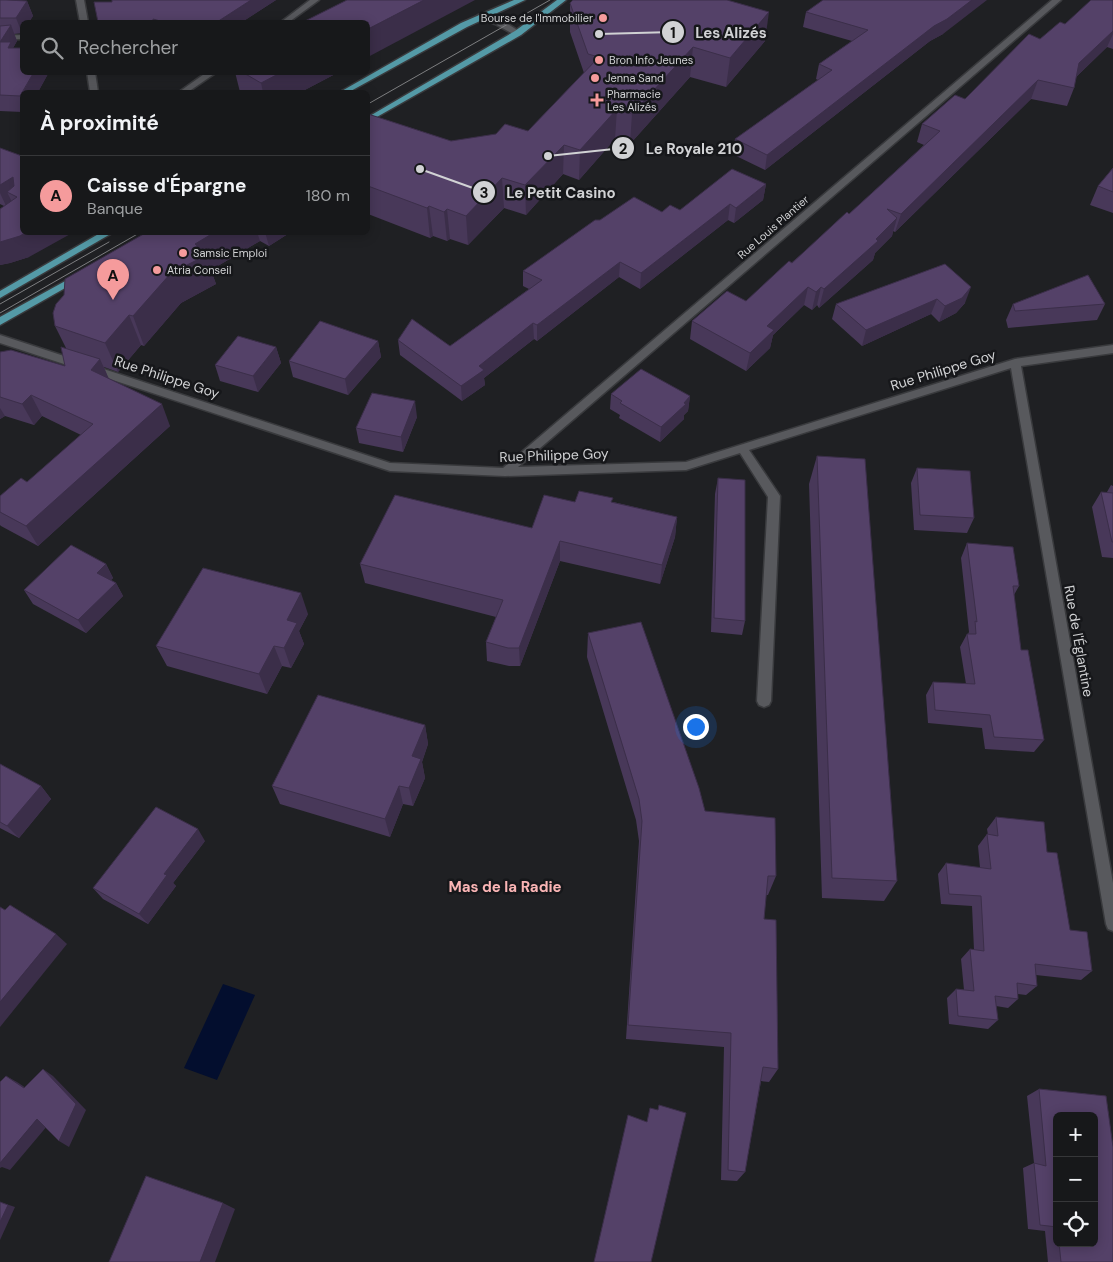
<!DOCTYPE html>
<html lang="fr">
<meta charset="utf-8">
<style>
body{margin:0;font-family:"DM Sans",sans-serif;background:#242527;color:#f1f3f6}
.controls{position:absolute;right:15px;bottom:15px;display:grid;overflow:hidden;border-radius:8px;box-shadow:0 2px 12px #0003}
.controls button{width:45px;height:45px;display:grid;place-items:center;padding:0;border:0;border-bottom:1px solid #363739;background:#17181a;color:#f1f3f6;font:25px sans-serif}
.you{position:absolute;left:695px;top:726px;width:18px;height:18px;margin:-12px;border:4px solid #fff;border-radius:50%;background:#1a73e8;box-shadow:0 0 0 8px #1a73e833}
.badge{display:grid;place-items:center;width:32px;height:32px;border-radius:50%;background:#f59b9c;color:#111;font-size:16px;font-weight:700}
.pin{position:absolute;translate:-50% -41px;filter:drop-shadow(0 1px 2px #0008)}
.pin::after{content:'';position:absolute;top:26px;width:18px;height:15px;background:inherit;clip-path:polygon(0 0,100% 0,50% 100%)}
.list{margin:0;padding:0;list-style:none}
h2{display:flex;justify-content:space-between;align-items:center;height:65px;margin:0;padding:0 20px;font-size:21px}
h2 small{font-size:16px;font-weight:400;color:#9ea0a2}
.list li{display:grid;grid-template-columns:32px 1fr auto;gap:15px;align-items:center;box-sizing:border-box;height:80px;padding:0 20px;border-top:1px solid #363739}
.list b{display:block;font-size:19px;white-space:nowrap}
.list p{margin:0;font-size:16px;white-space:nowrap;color:#9ea0a2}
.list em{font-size:16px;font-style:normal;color:#9ea0a2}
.icon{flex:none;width:28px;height:28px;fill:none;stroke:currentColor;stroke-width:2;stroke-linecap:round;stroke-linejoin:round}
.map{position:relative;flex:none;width:1113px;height:1262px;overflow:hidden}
.search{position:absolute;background:#17181a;box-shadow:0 2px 12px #0003;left:20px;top:20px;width:350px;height:55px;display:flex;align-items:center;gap:12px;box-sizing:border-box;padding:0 18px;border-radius:8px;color:#9ea0a2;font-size:19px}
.panel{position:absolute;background:#17181a;box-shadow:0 2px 12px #0003;left:20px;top:90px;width:350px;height:145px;border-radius:8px}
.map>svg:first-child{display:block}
.water{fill:#030e2e}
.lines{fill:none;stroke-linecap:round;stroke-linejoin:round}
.minor-casing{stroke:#393a3d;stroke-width:3}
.major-casing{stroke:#393a3d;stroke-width:3}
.minor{fill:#58595d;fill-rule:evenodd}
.major{fill:#549aa7;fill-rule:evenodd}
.tram{stroke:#7d7e80;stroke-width:1}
.wall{fill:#483859;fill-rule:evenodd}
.shaded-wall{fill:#3b2e49}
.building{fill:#544168;stroke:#3b2e49}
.poi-dot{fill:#f59b9c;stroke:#16171a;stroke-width:2}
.labels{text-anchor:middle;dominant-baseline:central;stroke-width:5;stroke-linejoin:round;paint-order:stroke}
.far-poi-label{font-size:11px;fill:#d1d2d4;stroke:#16171a;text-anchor:start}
.far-street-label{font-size:11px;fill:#d1d2d4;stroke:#16171a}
.street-label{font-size:14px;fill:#d1d2d4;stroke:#16171a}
.neighbourhood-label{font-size:15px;font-weight:bold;fill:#fab5b5;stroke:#16171a}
.leader{fill:none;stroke:#d1d2d4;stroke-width:2}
.callout-dot{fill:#d1d2d4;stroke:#16171a;stroke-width:2}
.mark-label{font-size:15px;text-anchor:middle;font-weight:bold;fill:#111}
.callout-label{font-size:15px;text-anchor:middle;font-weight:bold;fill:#d1d2d4;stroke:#16171a;stroke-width:5;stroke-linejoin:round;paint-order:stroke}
</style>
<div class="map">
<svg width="1113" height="1262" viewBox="0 0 1113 1262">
<rect width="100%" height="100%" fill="#1f2023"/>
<path class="water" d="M223,984L255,995L217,1080L184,1068Z"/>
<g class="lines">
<defs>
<g id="minor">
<path d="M76,0H84L88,22H80Z"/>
<path d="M310,0H319L289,22H281Z"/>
<path d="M1052,0H1061L518,467L686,462L1015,359L1113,345V353L1021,366L1113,883V931L1108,929L1106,924L1011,368L749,450L780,496L771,701L769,705L764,707L759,705L757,701L768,497L740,453L686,470L505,476L390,471L0,343V335L390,463L503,468Z"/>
<path d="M478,15L501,20L522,33L515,35L495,24L478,19Z"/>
<path d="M22,35V39L0,40V36Z"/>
<path d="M87,72H95L98,92H90Z"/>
<path d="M207,72H217L188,92H179Z"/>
</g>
<g id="major">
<path d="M514,0H525L467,27L349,92H340L461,23Z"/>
<path d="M557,0H566L521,35L368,122V117L515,31Z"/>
<path d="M102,232H114L0,298V291Z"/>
<path d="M78,274L83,277L81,279L0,325V317Z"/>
</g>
</defs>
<use href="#minor" class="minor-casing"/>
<use href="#major" class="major-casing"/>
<use href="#minor" class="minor"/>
<use href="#major" class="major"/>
<g class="tram">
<path d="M368,104L550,0"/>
<path d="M0,304L109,242"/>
<path d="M0,313L141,232"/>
</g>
</g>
<g class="wall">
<path d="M0,0L27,1L33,16L29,22H22V33L14,34L17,41L13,48L49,72L38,92H22V112L0,111Z"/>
<path d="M276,0L242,22H98L112,2Z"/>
<path d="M1113,0V49L1107,47L1076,77L1074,88L1067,106L1031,99L895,232L893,231L892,236L875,253L873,260L819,308L817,305L812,310L804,305L773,335L770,348L746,371L690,339L692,321L746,301L849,214L924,145L917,142L922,124L965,99L1040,39L1065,24Z"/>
<path d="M570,3L765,41L726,87L690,77L630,144L615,139L579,180L563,174L526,215L504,208L468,245L450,239L447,241L433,236L430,238L368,214V114L451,141L528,131L584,73L570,32Z"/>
<path d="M806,12L943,34L930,41L765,170L732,154L735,139L818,80L816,79L819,64L852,41L803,27Z"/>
<path d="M235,72H339L301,92H240Z"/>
<path d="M0,148L22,156L29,257L10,263L0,265V209L4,206L0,204Z"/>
<path d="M1113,168V213L1090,205L1098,186Z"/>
<path d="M766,184L763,200L734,223L728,220L640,289L619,277L537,341L534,339L484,378L485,385L462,401L400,355L398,340L450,346L529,289L523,286V271L600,220L662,212L680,210Z"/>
<path d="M147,232H291L269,246L260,241L211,270L216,284L181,303L144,346L141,345L118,372L104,367L108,378L170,426L38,546L1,526L0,525V496L27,482L81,435L42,416L34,425L5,416L0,419V352L65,366L66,348L55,326Z"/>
<path d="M945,264L965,303L956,313L939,322L931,314L862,346L832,319L836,304Z"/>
<path d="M1013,304H1105L1097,320L1008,328L1006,320Z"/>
<path d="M378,341L381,357L348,395L293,377L289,361Z"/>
<path d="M276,347L281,363L258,392L220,381L215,365Z"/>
<path d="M611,394L690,396L688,411L684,415V419L660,442L619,418L620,415L610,409Z"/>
<path d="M417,417L403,452L359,443L356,428Z"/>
<path d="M817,456L897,881L884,901L822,898L809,484Z"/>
<path d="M917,468L974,518L967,533L914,530L911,483Z"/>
<path d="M718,478L745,621L742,635L711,632L715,494Z"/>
<path d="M1111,485L1113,486V558L1102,557L1092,507L1101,492H1107Z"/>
<path d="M575,502H613L677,517L675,537L660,584L560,561L520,666H509L487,661L486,642L496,617L365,583L360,564L532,528Z"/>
<path d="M967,543L1019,586L1014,595L1021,650L1044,740L1034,752L985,749L982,728L928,723L926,695L933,682L966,684L960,647L967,634H968L969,632L961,558Z"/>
<path d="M106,564L113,578L111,580L116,583L123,596L86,633L33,604L24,590Z"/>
<path d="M308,614L299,631L304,644L291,668L282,666L267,694L167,666L156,646Z"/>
<path d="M588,633L705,811L776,876L768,895H766L764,919L778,1069L769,1082L761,1081L745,1172L737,1181L721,1180L724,1047L626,1039L639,841L636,820L587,657Z"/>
<path d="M425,725L428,744L422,762L425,778L413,806L403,804L390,837L280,804L272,786Z"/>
<path d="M0,764L41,786L51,799L19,838L0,828Z"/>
<path d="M996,817L1047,852L1070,930L1092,971L1081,980L1036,975L1037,986L1026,995L1018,994V999L1008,1008L996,1006L998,1020L988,1029L949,1024L947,998L956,989L964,990L961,959L970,949L974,950L972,906L941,904L938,874L946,863L980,868L978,846L987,834L988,835L987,829Z"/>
<path d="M205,841L173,883L176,886L148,924L103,899L93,888Z"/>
<path d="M1039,1089L1106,1096L1113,1147V1262H1048L1045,1231L1028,1229L1023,1168L1034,1163L1027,1096ZM1057,1116H1094V1243H1057Z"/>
</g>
<g class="shaded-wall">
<path d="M251,0H276L242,22H217Z"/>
<path d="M424,0H475L368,57V29Z"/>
<path d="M972,0H987L943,34L930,41L765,170L767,155L934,26Z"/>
<path d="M27,1L33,16L29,22H22V33L16,18Z"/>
<path d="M769,12L765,41L726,87L730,58Z"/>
<path d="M11,25L17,41L13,48L17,58L0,42Z"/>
<path d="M1113,31V34L1107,47L1072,81L1079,63Z"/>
<path d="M693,47L690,77L630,144L632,114Z"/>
<path d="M34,72H49L38,92H23Z"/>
<path d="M282,72H339L301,92H263L261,83Z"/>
<path d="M1038,80L1031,99L895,232L901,214Z"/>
<path d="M617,109L615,139L579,180L580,150Z"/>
<path d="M564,145L563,174L526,215L525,185Z"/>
<path d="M13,177L17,197L7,192L13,204L7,208L0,193V185Z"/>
<path d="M502,178L504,208L468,245L466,216Z"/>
<path d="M766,184L763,200L734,223L736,208Z"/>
<path d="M730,204L728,220L640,289L641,273Z"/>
<path d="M429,206L433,236L430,238L427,208Z"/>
<path d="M447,209L450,239L447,241L444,212Z"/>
<path d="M897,218L892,236L875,253L873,260L819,308L824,289L876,239Z"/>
<path d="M26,232H74L29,257L10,263L0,265V242Z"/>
<path d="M215,232H257L260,241L211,270L216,284L181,303L144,346L133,316L195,244Z"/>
<path d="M265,232H291L269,246Z"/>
<path d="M620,262L619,277L537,341V325Z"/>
<path d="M808,287L804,305L773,335L770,348L746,371L750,353L767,326Z"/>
<path d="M821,287L817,305L812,310L816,292Z"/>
<path d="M971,287L965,303L956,313L939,322L945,306Z"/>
<path d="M937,299L931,314L862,346L866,330Z"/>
<path d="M129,315L141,345L118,372L105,343Z"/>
<path d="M533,323L534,339L484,378L485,385L462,401L461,386L479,366Z"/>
<path d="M378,341L381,357L348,395L345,379Z"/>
<path d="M276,347L281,363L258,392L253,376Z"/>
<path d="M100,359L110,381L91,370Z"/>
<path d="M31,395L42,416L34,425L22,404Z"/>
<path d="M690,396L688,411L684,415V419L660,442L661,427Z"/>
<path d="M415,401L417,417L403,452L401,437Z"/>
<path d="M162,404L170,426L38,546L26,526Z"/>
<path d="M0,408L5,416L0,419Z"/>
<path d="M677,517L675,537L660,584L662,565Z"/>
<path d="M560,541V561L520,666L519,648Z"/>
<path d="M106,564L113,578L105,586L97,573Z"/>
<path d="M116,583L123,596L86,633L78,620Z"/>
<path d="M301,593L308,614L299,631L304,644L291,668L284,648L287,620Z"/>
<path d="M274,646L282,666L267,694L259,674Z"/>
<path d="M425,725L428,744L422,762L425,778L413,806L409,788L412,756Z"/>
<path d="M41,786L51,799L19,838L7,826Z"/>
<path d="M399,786L403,804L390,837L385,819Z"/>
<path d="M198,829L205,841L173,883L176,886L148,924L139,914L164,874Z"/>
<path d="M56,934L67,944L0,1027V1002Z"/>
<path d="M43,1069L53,1076L86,1110L69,1147L59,1141Z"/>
<path d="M6,1076L17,1082L35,1094L24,1088Z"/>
<path d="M37,1119L48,1125L10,1170L2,1167L0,1168V1163Z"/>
<path d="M0,1202L15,1207L0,1240Z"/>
<path d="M223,1203L235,1209L215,1262H200Z"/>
</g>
<g class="building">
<path d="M0,0H6L27,1L16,18H0Z"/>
<path d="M112,0H251L217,22H164L153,19V22H98L94,2H112Z"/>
<path d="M347,0H424L368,29V22H303Z"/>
<path d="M573,0H727L769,12L730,58L693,47L632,114L617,109L580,150L564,145L525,185L502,178L466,216L447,209L444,212L429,206L427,208L368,186V114L451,141L496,134L505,124L528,131L599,57L588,54L570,3Z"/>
<path d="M823,0H972L947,19L934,26L767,155L735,139L832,70L819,64L868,30L806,12Z"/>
<path d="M1091,0H1113V31L1079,63L1074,88L1038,80L901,214L887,209L897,218L876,239L878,241L824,289L821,287L816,292L808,287L767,326L774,330L750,353L692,321L727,291L746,301L789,261L792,263L847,212L849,214L940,131L922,124L955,95L965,99L1029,34L1040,39L1060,22L1065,24Z"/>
<path d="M11,25L0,42H11L8,48H22V72H34L20,96L0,95V26Z"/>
<path d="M242,72H282L261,83Z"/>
<path d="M0,148L22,156V232H26L20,236L0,242V209L17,197L7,192L14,186L13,177L0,185Z"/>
<path d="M1113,168V192L1098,186Z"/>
<path d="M732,169L766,184L736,208L730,204L641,273L620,262L537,325L533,323L479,366L484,370L461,386L398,340L412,319L450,346L542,280L523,271L595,220H600L634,197L662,212L670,205L680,210Z"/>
<path d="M147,232H215L195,244L207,255L171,273L133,316L129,315L105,343L55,326L53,313L56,304L64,295L65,279Z"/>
<path d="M945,264L971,287L962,298L945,306L937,299L866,330L836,304Z"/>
<path d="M1088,275L1105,304L1015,311L1013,304Z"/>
<path d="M320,321L378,341L345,379L289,361Z"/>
<path d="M238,336L276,347L253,376L215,365Z"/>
<path d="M61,347L100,359L91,370L162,404L26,526L0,512V496L21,478L27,482L93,424L31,395L22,404L0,397V352L11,350L65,366Z"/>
<path d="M641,369L690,396L684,403L686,404L661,427L620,403L622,401L611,394Z"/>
<path d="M372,393L415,401L401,437L356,428Z"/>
<path d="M817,456L865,459L897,881L832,878Z"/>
<path d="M917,468L970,471L974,518L920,515Z"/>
<path d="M718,478L745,480V621L714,618Z"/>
<path d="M579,491L613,498L611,502L677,517L662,565L560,541L519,648H508L486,642L503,600L360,564L395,495L532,528L544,495L575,502Z"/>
<path d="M1101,492L1113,493V542H1112Z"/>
<path d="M967,543L1013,547L1019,586H1013L1021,650H1028L1044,740L994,737L990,715L935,710L933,682L975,684L967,634H976L975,621L977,622Z"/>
<path d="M71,545L106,564L97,573L116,583L78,620L24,590Z"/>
<path d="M203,568L301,593L287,620L297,623L284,648L274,646L259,674L156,646Z"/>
<path d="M641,622L699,788L705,811L775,818L776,876H768L764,919L776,920L778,1069L763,1067L745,1172L728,1170L731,1033L628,1025L642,821L639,799L588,633Z"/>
<path d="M318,695L425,725L412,756L421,759L409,788L399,786L385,819L272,786Z"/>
<path d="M0,764L41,786L7,826L0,822Z"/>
<path d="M156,807L198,829L164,874L167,875L139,914L93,888Z"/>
<path d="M996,817L1044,822L1047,852L1057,853L1070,930L1087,932L1092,971L1035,964L1037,986L1017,983L1018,999L995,996L998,1020L958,1016L956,989L974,991L970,949L984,951L981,896L949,894L946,863L991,869L987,834L998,836Z"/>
<path d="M10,905L56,934L0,1002V907L5,910Z"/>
<path d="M43,1069L76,1104L59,1141L37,1119L0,1163V1082L6,1076L24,1088Z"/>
<path d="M1039,1089L1106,1096L1113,1147V1262H1061L1059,1243H1094V1116H1057V1227L1040,1225L1034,1163L1046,1166Z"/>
<path d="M659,1105L686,1113L651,1262H594L628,1115L647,1122L650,1108L658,1110Z"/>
<path d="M146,1176L223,1203L200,1262H109Z"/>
<path d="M0,1202L8,1205L0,1222Z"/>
</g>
<g class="poi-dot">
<circle cx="603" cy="18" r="5"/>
<circle cx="599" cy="60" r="5"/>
<circle cx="595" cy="78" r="5"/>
<path d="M594.5 92.5h5v5h5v5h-5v5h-5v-5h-5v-5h5z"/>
<circle cx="183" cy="253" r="5"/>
<circle cx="157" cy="270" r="5"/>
</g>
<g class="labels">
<g class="far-poi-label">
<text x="593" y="18" text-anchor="end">Bourse de l'Immobilier</text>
<text x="609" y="60">Bron Info Jeunes</text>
<text x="605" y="78">Jenna Sand</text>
<text x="607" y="94">Pharmacie<tspan x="607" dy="13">Les Alizés</tspan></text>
<text x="193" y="253">Samsic Emploi</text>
<text x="167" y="270">Atria Conseil</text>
</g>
<g class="far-street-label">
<text transform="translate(773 227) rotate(-41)">Rue Louis Plantier</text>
</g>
<g class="street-label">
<text transform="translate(943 370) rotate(-17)">Rue Philippe Goy</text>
<text transform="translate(167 377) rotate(18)">Rue Philippe Goy</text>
<text transform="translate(554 455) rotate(-2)">Rue Philippe Goy</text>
<text transform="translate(1079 641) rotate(80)">Rue de l'Églantine</text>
</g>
<g class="neighbourhood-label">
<text x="505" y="887">Mas de la Radie</text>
</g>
</g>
<path class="leader" d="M599 34L673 32M548 156L623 148M420 169L484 192"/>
<g class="callout-dot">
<circle cx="599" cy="34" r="5"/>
<circle cx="548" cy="156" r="5"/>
<circle cx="420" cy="169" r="5"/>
<circle cx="673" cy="32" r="12"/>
<circle cx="623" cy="148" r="12"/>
<circle cx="484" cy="192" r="12"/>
</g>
<g class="mark-label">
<text x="673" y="38">1</text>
<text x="623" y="154">2</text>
<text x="484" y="198">3</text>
</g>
<g class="callout-label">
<text x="731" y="38">Les Alizés</text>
<text x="694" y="154">Le Royale 210</text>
<text x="561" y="198">Le Petit Casino</text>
</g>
</svg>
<div class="controls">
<button>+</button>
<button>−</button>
<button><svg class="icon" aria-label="locate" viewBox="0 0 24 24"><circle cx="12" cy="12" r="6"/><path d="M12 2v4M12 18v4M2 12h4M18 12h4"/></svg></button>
</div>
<div class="you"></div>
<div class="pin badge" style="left:113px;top:300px">A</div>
<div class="search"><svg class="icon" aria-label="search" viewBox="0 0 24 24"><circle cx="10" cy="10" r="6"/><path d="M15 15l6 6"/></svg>Rechercher</div>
<section class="panel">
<h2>À proximité<small></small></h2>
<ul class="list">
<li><span class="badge">A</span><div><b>Caisse d'Épargne</b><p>Banque</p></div><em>180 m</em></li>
</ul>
</section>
</div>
